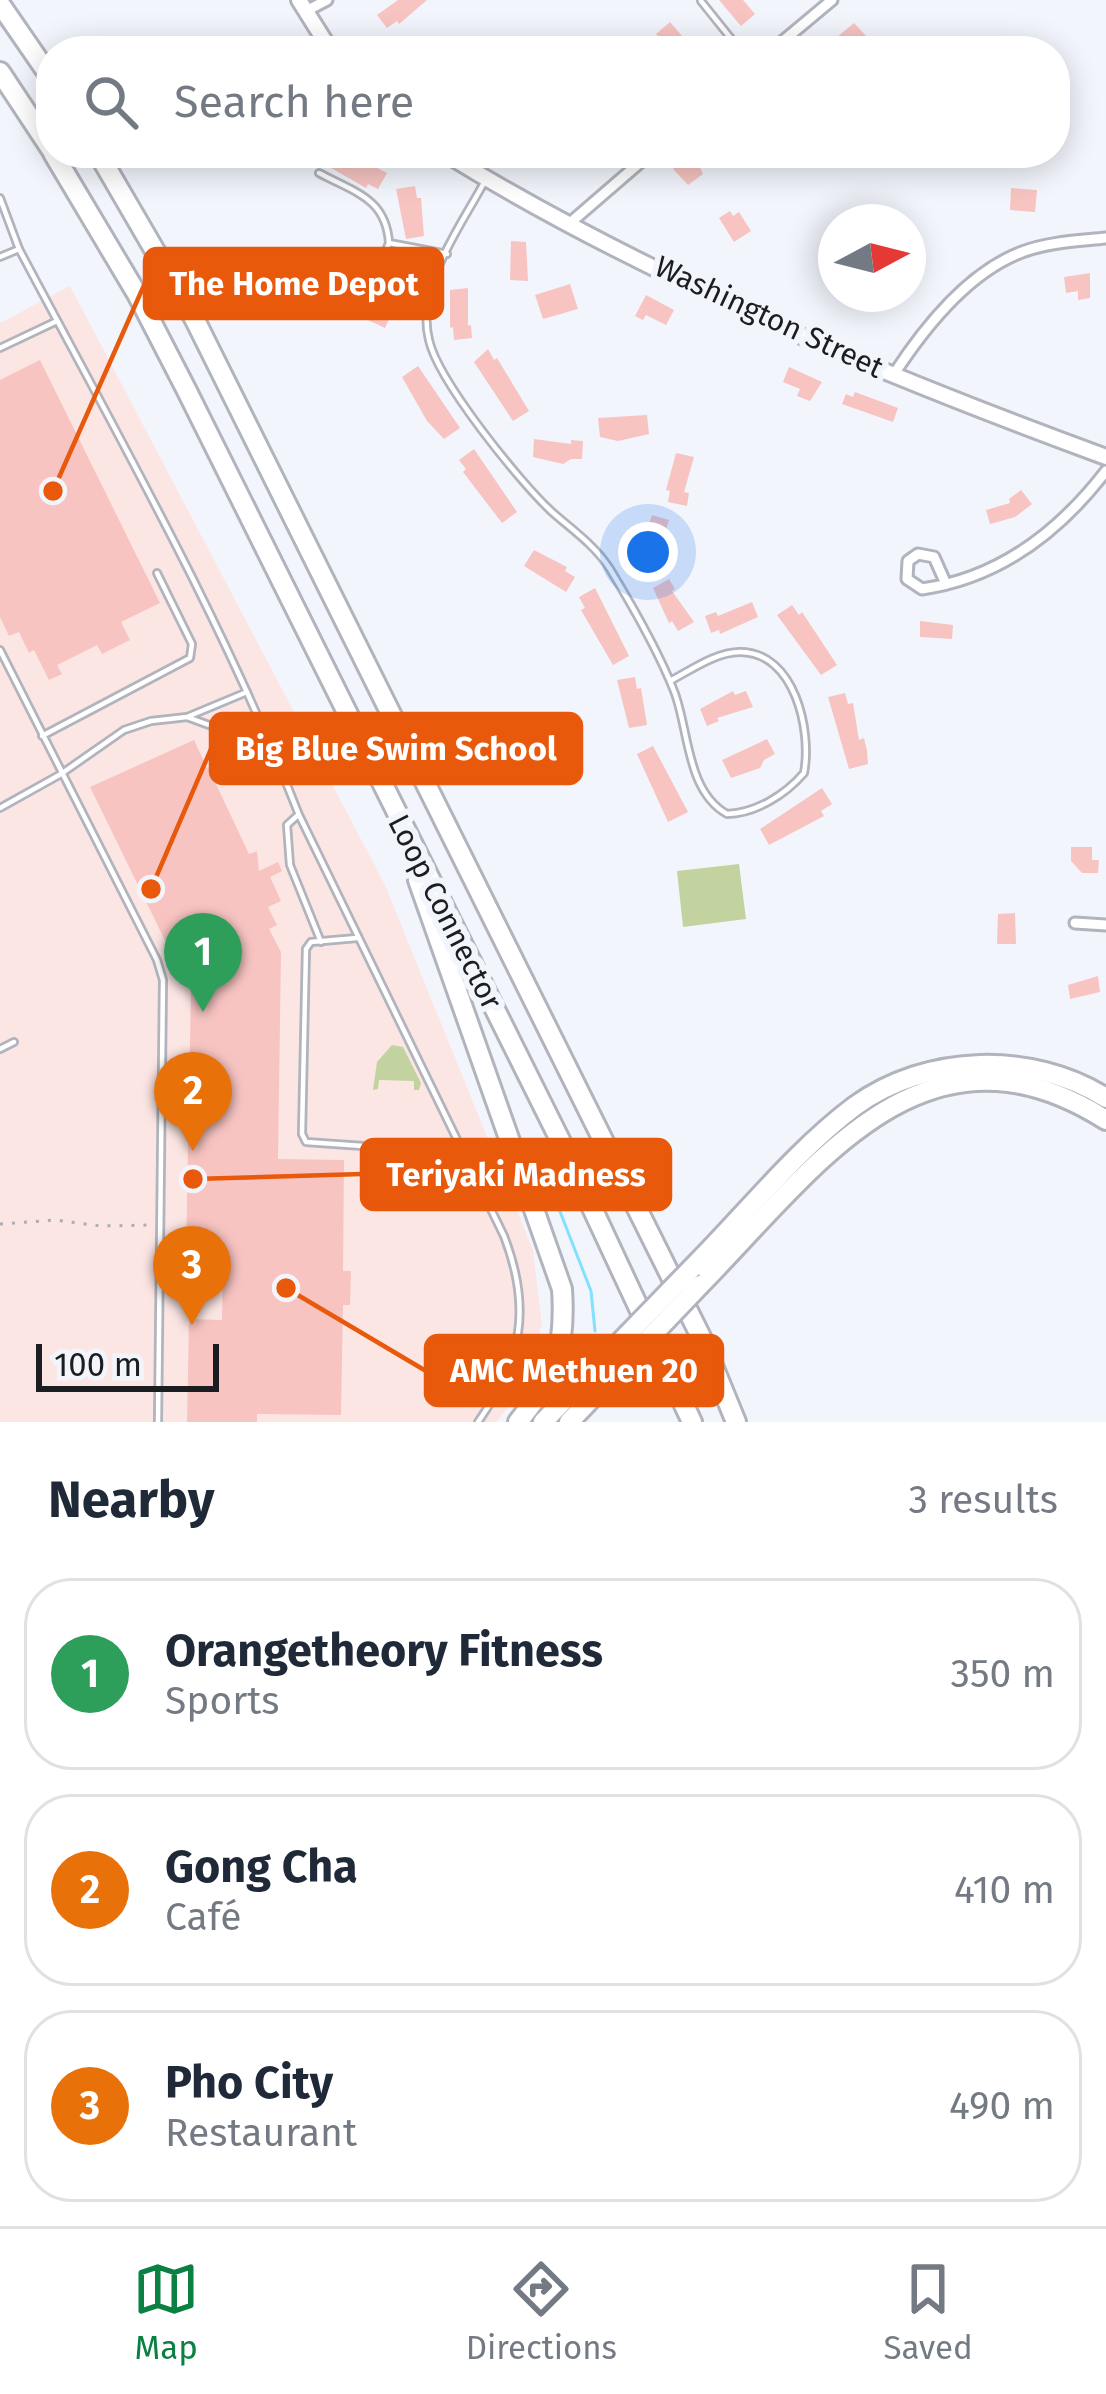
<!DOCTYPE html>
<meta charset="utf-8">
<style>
body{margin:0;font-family:"Fira Sans",sans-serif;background:#f2f2f3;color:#1f2937}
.compass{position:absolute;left:818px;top:204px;width:108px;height:108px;border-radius:50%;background:#fff;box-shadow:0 6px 30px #0003;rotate:83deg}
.scale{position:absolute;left:36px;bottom:30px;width:183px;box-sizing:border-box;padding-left:12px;border:6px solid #1c1d21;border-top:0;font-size:33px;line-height:42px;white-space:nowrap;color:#1c1d21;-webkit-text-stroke:9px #f3f5fd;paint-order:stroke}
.you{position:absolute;left:648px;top:552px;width:42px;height:42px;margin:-30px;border:9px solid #fff;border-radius:50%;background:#1a73e8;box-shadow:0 0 0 18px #1a73e833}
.badge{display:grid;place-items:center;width:78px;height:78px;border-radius:50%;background:#0b8043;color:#fff;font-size:39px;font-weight:700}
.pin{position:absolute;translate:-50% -99px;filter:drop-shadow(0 3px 6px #0008)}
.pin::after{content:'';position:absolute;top:63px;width:42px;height:36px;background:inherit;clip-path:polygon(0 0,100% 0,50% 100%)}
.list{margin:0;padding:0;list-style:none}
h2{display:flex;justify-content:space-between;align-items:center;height:156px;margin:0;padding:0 48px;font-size:51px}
h2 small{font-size:39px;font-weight:400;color:#747a83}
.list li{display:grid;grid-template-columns:78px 1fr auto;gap:36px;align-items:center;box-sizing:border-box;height:192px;margin:0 24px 24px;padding:0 24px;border:3px solid #e0e1e3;border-radius:48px}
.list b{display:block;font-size:45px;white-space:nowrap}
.list p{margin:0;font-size:39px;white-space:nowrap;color:#747a83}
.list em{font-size:39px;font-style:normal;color:#747a83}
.icon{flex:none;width:66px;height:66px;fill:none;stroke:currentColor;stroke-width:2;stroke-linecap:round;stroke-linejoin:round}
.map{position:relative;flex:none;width:1106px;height:1422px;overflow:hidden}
.search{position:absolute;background:#fff;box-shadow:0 6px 30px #0003;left:36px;right:36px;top:36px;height:132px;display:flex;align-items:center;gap:30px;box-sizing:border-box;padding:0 42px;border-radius:48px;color:#747a83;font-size:45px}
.sheet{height:804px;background:#fff}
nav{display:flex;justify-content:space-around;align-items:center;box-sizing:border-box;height:168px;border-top:3px solid #e0e1e3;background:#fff;font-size:33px;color:#747a83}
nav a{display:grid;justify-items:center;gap:6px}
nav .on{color:#0b8043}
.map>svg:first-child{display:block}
.commercial{fill:#fce6e4}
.green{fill:#c3d39f}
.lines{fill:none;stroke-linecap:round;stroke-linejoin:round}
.stream{stroke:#83e0fe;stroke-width:3}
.building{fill:#f7c4c2}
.lane-casing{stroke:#b1b3bd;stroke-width:10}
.street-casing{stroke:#b1b3bd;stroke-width:15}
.secondary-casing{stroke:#b1b3bd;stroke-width:20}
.highway-casing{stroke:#b1b3bd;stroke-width:24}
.path{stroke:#acaeb5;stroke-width:3;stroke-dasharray:3 9;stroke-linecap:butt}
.lane{stroke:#fff;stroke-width:4.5}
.street{stroke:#fff;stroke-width:9}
.secondary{stroke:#fff;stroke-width:14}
.highway{stroke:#fff;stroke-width:18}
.highway-bridge-casing{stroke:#b1b3bd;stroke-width:24;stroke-linecap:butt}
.highway-bridge{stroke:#fff;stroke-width:18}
.labels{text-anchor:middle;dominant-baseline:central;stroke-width:12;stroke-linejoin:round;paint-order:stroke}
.street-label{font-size:30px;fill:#1c1d21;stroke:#f3f5fd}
.leader{fill:none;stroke:#e8590c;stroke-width:4.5}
.callout-dot{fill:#e8590c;stroke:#f3f5fd;stroke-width:4.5}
.callout{fill:#e8590c;stroke:#e8590c;stroke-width:4.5}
.callout-label{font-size:33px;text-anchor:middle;font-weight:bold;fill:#fff}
</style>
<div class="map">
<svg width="1106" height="1422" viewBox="0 0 1106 1422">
<rect width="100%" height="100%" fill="#f3f5fd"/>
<path class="commercial" d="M70,286L385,885L533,1250L542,1325L520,1393L496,1422H0V323Z"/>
<g class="green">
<path d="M739,864L746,919L683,927L677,871Z"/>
<path d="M392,1045L403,1047L421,1083L419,1090H414V1081L379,1080L378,1089L373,1090L377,1062Z"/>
</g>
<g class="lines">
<path class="stream" d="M545,1173L591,1291L595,1331"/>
</g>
<g class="building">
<path d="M398,0H427L399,24L397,21L387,28L377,15Z"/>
<path d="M719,0H743L755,14L741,26Z"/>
<path d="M670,22L695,51H671L656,34Z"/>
<path d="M854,23L868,38L854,51H820Z"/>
<path d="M305,153H348L387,173L378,189L368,184L366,188Z"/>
<path d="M694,154L703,174L688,185L673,169Z"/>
<path d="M415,186L417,198H421L424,236L406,239L396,189Z"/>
<path d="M1011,188L1037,190L1035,212L1010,210Z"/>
<path d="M730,211L733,216L739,212L751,231L734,242L719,218Z"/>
<path d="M511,241L526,242L528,281L510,280Z"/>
<path d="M398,253L415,261L385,328L368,320L373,309L370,308Z"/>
<path d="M1090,273V298L1078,300V291L1066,293L1064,277Z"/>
<path d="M570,284L578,309L543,319L535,295Z"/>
<path d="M468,288V326L471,325L472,338L454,340L453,327L450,328V290Z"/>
<path d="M646,295L674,310L666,325L646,315L643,320L635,316Z"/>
<path d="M488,349L494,360L497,358L529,411L513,421L474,362Z"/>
<path d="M40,360L160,603L121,622L130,640L102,654L97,645L57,665L62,674L49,680L34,650L29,653L19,632L9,636L0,617V380Z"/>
<path d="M418,366L460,428L444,439L427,421L402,377Z"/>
<path d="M789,367L822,382L810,401L797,396L800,389L783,382Z"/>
<path d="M855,392L898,408L893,422L842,404L846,394L853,397Z"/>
<path d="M647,415L649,434L618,441L600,437L598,418Z"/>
<path d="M534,439L571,444V440L583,441L582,459H571L563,464L533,457Z"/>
<path d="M474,449L517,512L502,523L463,472L466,469L459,460Z"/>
<path d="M676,453L694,457L684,492L689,493L687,506L668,502L670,491L666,490Z"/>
<path d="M1021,490L1032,504L1015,517L990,524L986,510L1010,503L1009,499Z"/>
<path d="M652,515L669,520L658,554L663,555L659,568L643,564L645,553L640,551Z"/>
<path d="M534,550L567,567L565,571L575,577L566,592L524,566Z"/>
<path d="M669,579L675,589L672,591L694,622L678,631L672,621L669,623L653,588Z"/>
<path d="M595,588L629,656L613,665L581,610L585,608L579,597Z"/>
<path d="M752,602L758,617L720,634L719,630L711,633L705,616L716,612L718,616Z"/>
<path d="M792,605L799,615L802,612L837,665L821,675L777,615Z"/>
<path d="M920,621L953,625L952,639L920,637Z"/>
<path d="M635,677L637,689L641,688L647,725L629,728L617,680Z"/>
<path d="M733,691L735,695L746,691L753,707L717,718L719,721L707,726L700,709Z"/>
<path d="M845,693L848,704L853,703L859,740L864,738L867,751L868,764L849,769L828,697Z"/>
<path d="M767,739L775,754L764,760L760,768L731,778L722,760Z"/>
<path d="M194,740L207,768L230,757L238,774L216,784L249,854L257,851L259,871L278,862L282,871L270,877L281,901L268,907L277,925L269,929L281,952L278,1159L344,1160L343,1271H351L350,1305H343L341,1415L257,1414V1422H187L189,1319L222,1320L223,1254H186L191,990L184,959L176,963L90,787Z"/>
<path d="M653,746L688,812L668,822L637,754Z"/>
<path d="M822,788L832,804L821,811L824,816L769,845L760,829Z"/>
<path d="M1071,847H1092V860H1099L1098,873H1082L1071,861Z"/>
<path d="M1015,913L1016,944H997L998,914Z"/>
<path d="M1098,976L1100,992L1070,999L1068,985Z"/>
</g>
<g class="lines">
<defs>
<g id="lane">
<path d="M701,1L741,51"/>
<path d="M652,48L654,51"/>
<path d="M319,173C354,192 386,198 389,243L447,254"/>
<path d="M486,179C462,225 415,285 429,340C438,381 519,481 551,511C571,529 595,545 610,569C633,607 658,650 674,691C689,729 686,791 727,814C756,813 785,795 804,773C812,731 795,652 740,652C716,652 691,670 670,681"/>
<path d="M0,198L19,249C118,436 222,618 299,815L504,1236C532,1309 522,1359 478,1422"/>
<path d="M0,257L19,249"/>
<path d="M362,308L389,243"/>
<path d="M0,348L57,321"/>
<path d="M0,650L157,960L163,980L158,1422"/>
<path d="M187,717L272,748"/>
<path d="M42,736L190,658L192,644L157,573"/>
<path d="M0,808L61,774L124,730L151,721L187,717L247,692"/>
<path d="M298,815L287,825L290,865L321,942"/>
<path d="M357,938L311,942L306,949L302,1134L306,1142L363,1146"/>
<path d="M0,1049L14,1042"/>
</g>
<g id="street">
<path d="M306,11L327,0"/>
<path d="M771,51L832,0"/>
<path d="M570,223L651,153"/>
<path d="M894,374C924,328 968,272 1022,252C1048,242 1078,241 1106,238"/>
<path d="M946,584L934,557L918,554L908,561L907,579L922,589C1000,578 1059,532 1106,471"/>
<path d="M1075,923L1106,925"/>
</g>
<g id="secondary">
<path d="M299,0L331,51"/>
<path d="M444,153C647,278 883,375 1106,457"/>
</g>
<g id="highway">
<path d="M0,4L51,78"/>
<path d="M0,72L51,149"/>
<path d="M53,153L137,294L187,391L565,1150L692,1422"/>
<path d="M98,153L194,318L702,1339L736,1422"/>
<path d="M418,880L562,1289C566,1350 556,1375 518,1422"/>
<path d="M692,1268C745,1215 795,1151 855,1106C927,1054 1032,1051 1106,1098"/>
<path d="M700,1285C816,1167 924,1005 1106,1120"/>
<path d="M543,1422L627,1335"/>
<path d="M569,1422L635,1353"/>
</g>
</defs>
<use href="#lane" class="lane-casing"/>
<use href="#street" class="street-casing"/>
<use href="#secondary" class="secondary-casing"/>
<use href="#highway" class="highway-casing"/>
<path class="path" d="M0,1224L56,1220L100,1226L153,1225"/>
<use href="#lane" class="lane"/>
<use href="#street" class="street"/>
<use href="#secondary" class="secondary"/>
<use href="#highway" class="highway"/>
<defs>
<g id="highway-bridge">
<path d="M627,1335L692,1268"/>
<path d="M635,1353L700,1285"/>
</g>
</defs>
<use href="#highway-bridge" class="highway-bridge-casing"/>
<use href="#highway-bridge" class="highway-bridge"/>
</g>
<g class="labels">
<g class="street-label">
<text transform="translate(769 317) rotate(25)">Washington Street</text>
<text transform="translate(445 912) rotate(63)">Loop Connector</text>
</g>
</g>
<path class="leader" d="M53 491L145 283M151 889L211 749M193 1179L362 1174M286 1288L426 1371"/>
<g class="callout-dot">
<circle cx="53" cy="491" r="12"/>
<circle cx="151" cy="889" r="12"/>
<circle cx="193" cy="1179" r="12"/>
<circle cx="286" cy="1288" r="12"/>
</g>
<g class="callout">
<rect x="145" y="249" width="297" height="69" rx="12"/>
<rect x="211" y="714" width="370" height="69" rx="12"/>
<rect x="362" y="1140" width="308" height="69" rx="12"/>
<rect x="426" y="1336" width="296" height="69" rx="12"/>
</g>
<g class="callout-label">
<text x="294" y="295">The Home Depot</text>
<text x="396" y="760">Big Blue Swim School</text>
<text x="516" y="1186">Teriyaki Madness</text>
<text x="574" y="1382">AMC Methuen 20</text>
</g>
</svg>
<svg class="compass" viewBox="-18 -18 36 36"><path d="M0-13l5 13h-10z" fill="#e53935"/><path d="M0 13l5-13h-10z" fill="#747a83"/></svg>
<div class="scale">100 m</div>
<div class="you"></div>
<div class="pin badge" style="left:203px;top:1012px;background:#2e9e5b">1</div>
<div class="pin badge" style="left:193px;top:1151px;background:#e8710a">2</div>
<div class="pin badge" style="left:192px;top:1325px;background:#e8710a">3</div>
<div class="search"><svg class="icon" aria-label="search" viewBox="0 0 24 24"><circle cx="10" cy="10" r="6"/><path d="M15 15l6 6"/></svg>Search here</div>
</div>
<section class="sheet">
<h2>Nearby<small>3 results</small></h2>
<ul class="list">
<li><span class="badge" style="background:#2e9e5b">1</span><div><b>Orangetheory Fitness</b><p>Sports</p></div><em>350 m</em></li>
<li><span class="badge" style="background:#e8710a">2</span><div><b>Gong Cha</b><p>Café</p></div><em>410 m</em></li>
<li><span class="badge" style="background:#e8710a">3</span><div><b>Pho City</b><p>Restaurant</p></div><em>490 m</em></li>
</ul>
</section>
<nav>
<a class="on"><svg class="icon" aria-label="map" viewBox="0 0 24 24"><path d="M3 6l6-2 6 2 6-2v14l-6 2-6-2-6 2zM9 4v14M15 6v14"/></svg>Map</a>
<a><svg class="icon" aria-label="directions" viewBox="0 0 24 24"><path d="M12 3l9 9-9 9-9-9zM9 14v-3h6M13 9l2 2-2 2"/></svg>Directions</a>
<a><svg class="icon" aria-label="saved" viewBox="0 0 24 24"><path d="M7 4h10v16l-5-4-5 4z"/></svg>Saved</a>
</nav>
